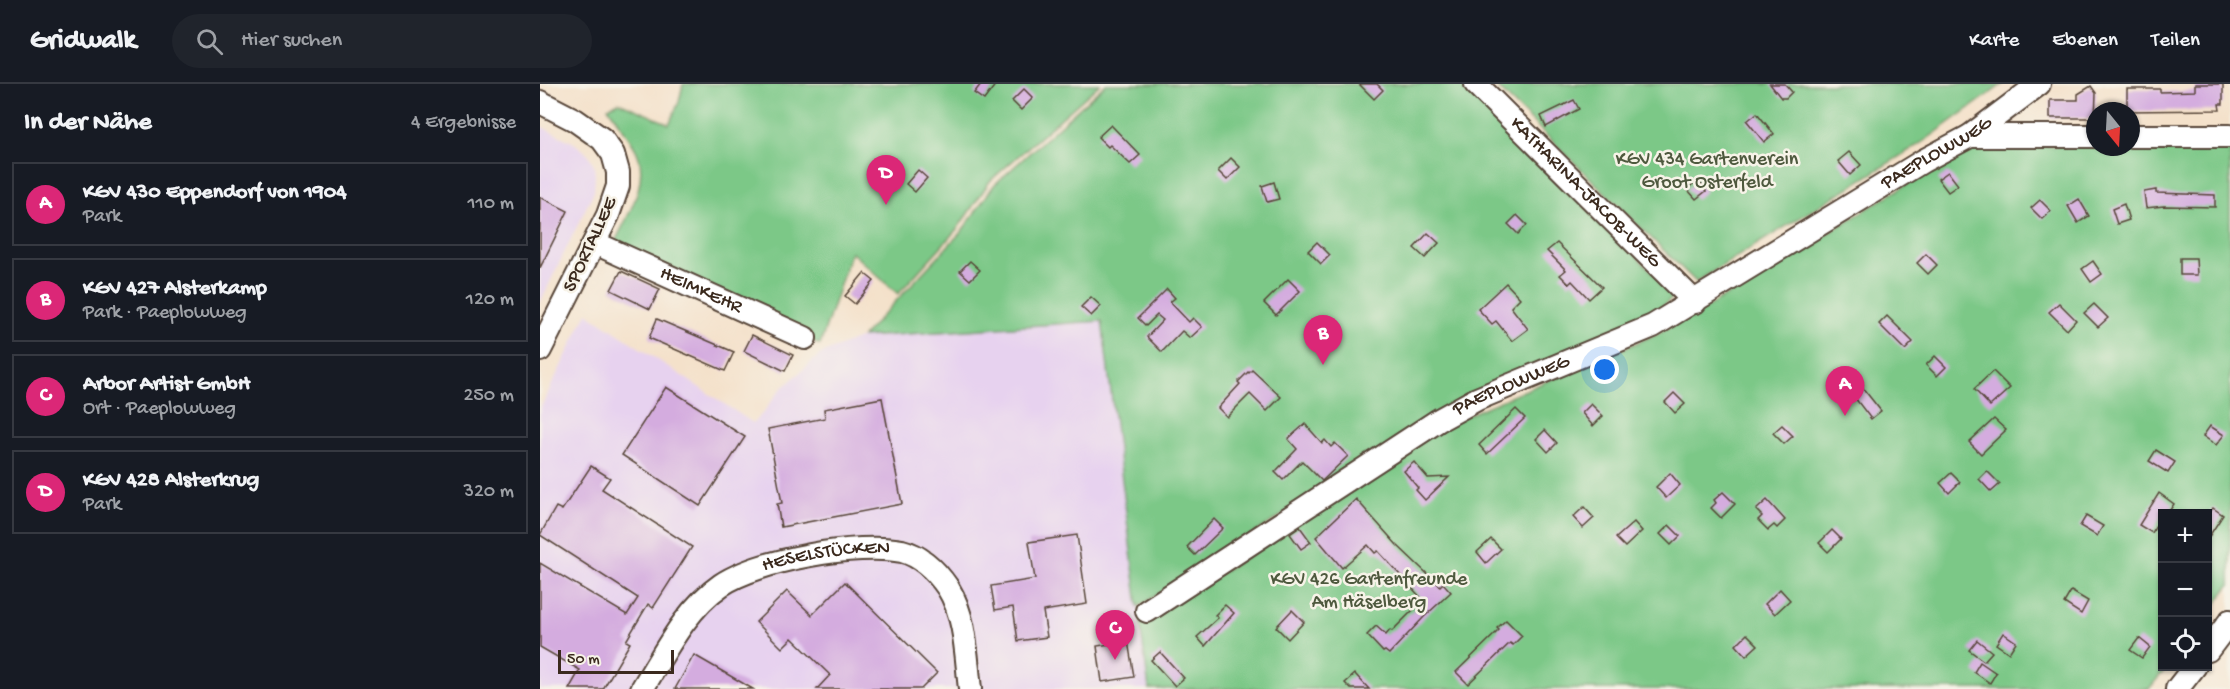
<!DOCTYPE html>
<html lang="de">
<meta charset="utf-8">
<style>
body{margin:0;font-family:"Gochi Hand",sans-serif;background:#20242c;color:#f1f3f6}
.controls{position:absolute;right:18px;bottom:18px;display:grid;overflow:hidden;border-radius:0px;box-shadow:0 2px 4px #0004}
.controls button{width:54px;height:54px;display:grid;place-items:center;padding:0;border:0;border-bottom:2px solid #363941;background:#171b24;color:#f1f3f6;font:30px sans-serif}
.compass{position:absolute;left:1546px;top:18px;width:54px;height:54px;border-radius:50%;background:#171b24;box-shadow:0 2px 4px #0004;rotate:162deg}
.scale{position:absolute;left:18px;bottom:15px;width:116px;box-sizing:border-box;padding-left:6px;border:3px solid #3b2a1e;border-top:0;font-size:16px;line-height:21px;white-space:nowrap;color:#3b2a1e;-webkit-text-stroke:4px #f7f3e8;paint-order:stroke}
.you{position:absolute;left:1065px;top:286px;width:21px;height:21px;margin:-15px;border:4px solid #fff;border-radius:50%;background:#1a73e8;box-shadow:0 0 0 9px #1a73e833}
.badge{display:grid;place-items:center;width:39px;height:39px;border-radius:50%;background:#db2777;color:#fff;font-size:20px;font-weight:700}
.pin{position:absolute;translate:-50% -50px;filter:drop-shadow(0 2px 3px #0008)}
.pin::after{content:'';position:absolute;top:32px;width:21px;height:18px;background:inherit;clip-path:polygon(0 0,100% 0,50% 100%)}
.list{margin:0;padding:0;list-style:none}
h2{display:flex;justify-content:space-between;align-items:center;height:78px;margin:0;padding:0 24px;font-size:26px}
h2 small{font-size:20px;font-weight:400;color:#9ea1a6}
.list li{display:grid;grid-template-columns:39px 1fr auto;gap:18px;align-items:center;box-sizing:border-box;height:84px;margin:0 12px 12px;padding:0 12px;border:2px solid #363941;border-radius:0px}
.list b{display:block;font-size:22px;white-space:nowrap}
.list p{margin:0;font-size:20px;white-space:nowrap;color:#9ea1a6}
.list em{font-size:20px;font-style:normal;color:#9ea1a6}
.icon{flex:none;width:33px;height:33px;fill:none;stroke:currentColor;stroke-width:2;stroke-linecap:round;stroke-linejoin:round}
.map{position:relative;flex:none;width:1690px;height:605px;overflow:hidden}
header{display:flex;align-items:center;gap:36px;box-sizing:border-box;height:84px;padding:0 30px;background:#171b24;border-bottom:2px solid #363941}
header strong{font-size:28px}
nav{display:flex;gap:33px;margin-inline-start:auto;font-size:21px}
.search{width:420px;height:54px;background:#20242c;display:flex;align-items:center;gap:15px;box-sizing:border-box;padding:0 21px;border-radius:33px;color:#9ea1a6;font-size:22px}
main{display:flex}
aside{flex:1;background:#171b24}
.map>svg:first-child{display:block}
.built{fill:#e7d2ef}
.green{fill:#7bc887;stroke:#5b7952;stroke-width:1.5}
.building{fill:#d4acdf}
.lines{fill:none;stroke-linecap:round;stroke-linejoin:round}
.minor-casing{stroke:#574538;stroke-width:26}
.minor{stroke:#fff;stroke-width:22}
.labels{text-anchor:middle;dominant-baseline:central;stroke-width:5;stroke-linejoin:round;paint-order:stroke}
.street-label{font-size:20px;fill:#3b2a1e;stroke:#f7f3e8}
.park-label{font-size:20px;fill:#4e593e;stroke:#f7f3e8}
</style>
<header>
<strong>Gridwalk</strong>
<div class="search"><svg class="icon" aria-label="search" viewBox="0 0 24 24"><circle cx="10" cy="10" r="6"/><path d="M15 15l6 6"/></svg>Hier suchen</div>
<nav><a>Karte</a><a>Ebenen</a><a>Teilen</a></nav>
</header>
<main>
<aside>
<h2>In der Nähe<small>4 Ergebnisse</small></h2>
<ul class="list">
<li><span class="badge">A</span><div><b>KGV 430 Eppendorf von 1904</b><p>Park</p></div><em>110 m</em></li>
<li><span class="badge">B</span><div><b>KGV 427 Alsterkamp</b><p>Park · Paeplowweg</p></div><em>120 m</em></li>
<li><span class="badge">C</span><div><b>Arbor Artist GmbH</b><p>Ort · Paeplowweg</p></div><em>250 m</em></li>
<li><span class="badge">D</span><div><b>KGV 428 Alsterkrug</b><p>Park</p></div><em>320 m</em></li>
</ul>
</aside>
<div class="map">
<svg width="1690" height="605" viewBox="0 0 1690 605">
<rect width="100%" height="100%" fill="#f7f3e8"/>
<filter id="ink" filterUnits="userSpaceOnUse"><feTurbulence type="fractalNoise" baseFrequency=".0167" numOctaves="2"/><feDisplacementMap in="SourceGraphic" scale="12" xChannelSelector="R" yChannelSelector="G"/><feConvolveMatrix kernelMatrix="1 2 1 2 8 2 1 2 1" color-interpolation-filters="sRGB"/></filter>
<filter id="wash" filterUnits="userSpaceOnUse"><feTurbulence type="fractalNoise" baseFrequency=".008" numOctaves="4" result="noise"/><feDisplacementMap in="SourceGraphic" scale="24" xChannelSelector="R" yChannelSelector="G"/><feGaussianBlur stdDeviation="1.35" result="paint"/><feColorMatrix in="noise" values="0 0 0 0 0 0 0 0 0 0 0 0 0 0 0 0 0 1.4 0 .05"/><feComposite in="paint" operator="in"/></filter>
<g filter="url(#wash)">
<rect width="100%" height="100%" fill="#f4e1ca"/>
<g class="built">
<path d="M0,42L34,59L48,70L54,81L55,92L54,107L0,219Z"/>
<path d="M47,229L213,339L223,329L239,307L281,270L322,253L563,237L609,605H0V325Z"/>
</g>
<g class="green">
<path d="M143,0H560L450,97L418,144L358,210L311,168L280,261L71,166C84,137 112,98 96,66C88,51 77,37 68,23L79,18L129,40L139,18Z"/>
<path d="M566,0H921L1136,211L1109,233L934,309L598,523L562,237L322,253L422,147L454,101Z"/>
<path d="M954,0H1463L1383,58L1156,198Z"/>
<path d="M1690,58V501L1668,530V430H1622V582L1627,583L1609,605H609L600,539L717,466L897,344L1117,250L1169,222L1431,61L1591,63Z"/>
</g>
<g id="blocks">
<g class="building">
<path d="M441,0H456L444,16L434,9Z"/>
<path d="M819,0H837L843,6L834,15Z"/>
<path d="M1230,0H1245L1252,8L1246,14H1241Z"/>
<path d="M1655,0H1683V20H1679L1680,26L1587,27V5H1620V8L1655,7Z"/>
<path d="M1551,2L1556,9L1555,34H1510V16H1538V10Z"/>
<path d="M484,5L493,14L481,26L472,17Z"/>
<path d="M1034,16L1039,25L1006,43L1001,32Z"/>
<path d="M1217,29L1234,50L1224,58L1207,37Z"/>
<path d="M571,41L600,71L590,80L570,61L568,63L558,53Z"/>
<path d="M1309,68L1321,81L1310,91L1298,77Z"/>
<path d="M691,74L700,83L687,96L678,87Z"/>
<path d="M378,86L387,94L375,108L366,100Z"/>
<path d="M1408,88L1418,101L1408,108L1398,95Z"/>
<path d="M1158,96L1166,107L1156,115L1147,105Z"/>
<path d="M734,98L739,115L727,118L722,102Z"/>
<path d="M1616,106V109L1675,111V123L1624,122L1606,124L1604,108Z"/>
<path d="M0,113L28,127L0,184Z"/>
<path d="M1539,115L1549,132L1538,139L1528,122Z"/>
<path d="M1500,116L1511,127L1502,135L1491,124Z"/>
<path d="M1584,120L1589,136L1577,140L1572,125Z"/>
<path d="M977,131L987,141L978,150L968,140Z"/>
<path d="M888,149L899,159L885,174L874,164Z"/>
<path d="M777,158L790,171L781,180L768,167Z"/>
<path d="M1017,159L1062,203L1049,215L1032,197L1029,200L1020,191L1026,186L1007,167Z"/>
<path d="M1386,170L1397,181L1388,190L1377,179Z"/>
<path d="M1640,174H1656L1657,191H1640Z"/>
<path d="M430,177L440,186L430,196L420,187Z"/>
<path d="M1553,177L1562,190L1551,198L1542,185Z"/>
<path d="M81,187L120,205L110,225L71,206Z"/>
<path d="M324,189L334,197L315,220L305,212Z"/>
<path d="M748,195L760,207L736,231L724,219Z"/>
<path d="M966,199L980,214L971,223L988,245L972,257L956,237L952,240L938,225Z"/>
<path d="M627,205L635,214L630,218L649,238L653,234L662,243L650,254L642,247L622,268L607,253L623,236L617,231L606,242L598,234Z"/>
<path d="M551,213L561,222L551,232L541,223Z"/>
<path d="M1519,219L1536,236L1527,246L1509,228Z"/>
<path d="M1554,220L1568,234L1558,243L1544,229Z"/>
<path d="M1347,232L1373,258L1365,266L1339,240Z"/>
<path d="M117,235L194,268L185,287L109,254Z"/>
<path d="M212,251L253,271L245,287L204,267Z"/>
<path d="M1395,272L1406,283L1397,292L1386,281Z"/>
<path d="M712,286L741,313L727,327L710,310L687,333L678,324L700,300L698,298L708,288L709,289Z"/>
<path d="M1453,287L1470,304L1450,322L1434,305Z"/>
<path d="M1318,298L1341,327L1331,335L1308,305Z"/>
<path d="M126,303L205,353L160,422L82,371Z"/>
<path d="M1134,309L1145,320L1135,329L1125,318Z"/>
<path d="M342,314L362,420L241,443L237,420L242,419L228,345L285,334L284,325Z"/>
<path d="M1051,320L1063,332L1053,342L1042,329Z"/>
<path d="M976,325L985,334L947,370L939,361Z"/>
<path d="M1454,335L1466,346L1441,370L1429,358Z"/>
<path d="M765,340L782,359L785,356L791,363L795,359L808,372L782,397L762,377L743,396L735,388L757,365L748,355Z"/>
<path d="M1242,341L1253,352L1244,360L1233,349Z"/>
<path d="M1670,342L1684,351L1676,361L1663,352Z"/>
<path d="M1005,346L1017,359L1008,368L996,355Z"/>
<path d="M1616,366L1635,378L1628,389L1609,377Z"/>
<path d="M874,378L888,394L909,393L885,416L876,406L878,404L864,387Z"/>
<path d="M51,382L70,394L62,405L152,463L113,524L108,520L86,557L90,559L63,605H29L40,586L0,563V479L87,531L98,514L0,451L16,423L22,426Z"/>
<path d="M1447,387L1460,400L1451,408L1439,395Z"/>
<path d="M1130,389L1140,401L1126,414L1116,403Z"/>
<path d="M1411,389L1420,398L1409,409L1400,399Z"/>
<path d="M1183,408L1195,420L1181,434L1171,424L1176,419L1174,416Z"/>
<path d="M1619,409L1634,420L1628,429H1623L1612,449L1599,441Z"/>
<path d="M816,415L857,461L900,502L903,499L911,508L884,533L849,570L845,567L843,568L827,551L836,542L846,551L850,546L852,547L883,516L838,467L835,469L828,461L802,484L776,453Z"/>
<path d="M1227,416L1245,436L1237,444L1234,441L1228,446L1218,436L1222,432L1216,426Z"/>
<path d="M1044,423L1054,434L1043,444L1033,433Z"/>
<path d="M1673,424L1683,431L1668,454V431Z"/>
<path d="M1546,432L1563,442L1557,452L1540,442Z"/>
<path d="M674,435L683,444L655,471L647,463Z"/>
<path d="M1094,438L1102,447L1085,463L1076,454Z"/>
<path d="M1129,441L1140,452L1131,461L1120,450Z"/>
<path d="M760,443L771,458L761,465L750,450Z"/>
<path d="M1292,446L1301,455L1288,468L1279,459Z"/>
<path d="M537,451L547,520L503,527L507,553L478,557L473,523L455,526L451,502L495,495L489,458Z"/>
<path d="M951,455L961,465L946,479L937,468Z"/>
<path d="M305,498L397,589L381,605H277L290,591L252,554L242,564L216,538L247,507L272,531Z"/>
<path d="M1240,505L1250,516L1235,530L1225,520Z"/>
<path d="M1531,507L1548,517L1541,530L1524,519Z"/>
<path d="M685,521L694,529L665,562L657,553L678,534L675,531Z"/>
<path d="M752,526L764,538L748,555L736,543Z"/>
<path d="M966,536L982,552L973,561L970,559L928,600L916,588L959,546L957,544Z"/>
<path d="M1463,549L1476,558L1469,569L1456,560Z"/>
<path d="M1207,550L1218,561L1206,572L1196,561Z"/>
<path d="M1599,554L1610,563L1602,574L1590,566Z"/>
<path d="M1437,556L1452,568L1444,577L1429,566Z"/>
<path d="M588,557L594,593L562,598L557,562Z"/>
<path d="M620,568L644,594L635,602L611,576Z"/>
<path d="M154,571L213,605H135Z"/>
<path d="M1440,578L1456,589L1450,599L1434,588Z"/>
<path d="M815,590L829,605H811L805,599Z"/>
</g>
</g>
</g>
<g filter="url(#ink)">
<use href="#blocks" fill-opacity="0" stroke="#574538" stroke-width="1.5"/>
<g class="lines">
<defs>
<g id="minor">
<path id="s1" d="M936,0L1155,218"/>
<path d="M0,18L35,36L62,55L73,70L78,88V102L68,131L0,266"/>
<path d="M1430,52H1555"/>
<path d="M1591,52H1690"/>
<path id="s2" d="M55,159L265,254"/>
<path id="s3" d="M607,527L899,336L937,315L1113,242L1383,77L1430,52L1499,0"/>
<path d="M1668,566L1690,537"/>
<path id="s4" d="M102,605C125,568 145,526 181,501C218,476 319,458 362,467C382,472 397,488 408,504C426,533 426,572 430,605"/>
<path d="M1637,605L1655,582"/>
</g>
</defs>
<use href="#minor" class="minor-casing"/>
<use href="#minor" class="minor"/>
</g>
</g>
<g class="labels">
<g class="street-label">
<text stroke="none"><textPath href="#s3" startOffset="915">PAEPLOWWEG</textPath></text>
<text stroke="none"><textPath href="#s1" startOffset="154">KATHARINA-JACOB-WEG</textPath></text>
<text transform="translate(51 161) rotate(-65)">SPORTALLEE</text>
<text stroke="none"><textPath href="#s2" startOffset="116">HEIMKEHR</textPath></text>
<text stroke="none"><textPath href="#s3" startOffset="429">PAEPLOWWEG</textPath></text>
<text stroke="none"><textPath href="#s4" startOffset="242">HESELSTÜCKEN</textPath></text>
</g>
<g class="park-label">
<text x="1167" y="76">KGV 434 Gartenverein<tspan x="1167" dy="23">Groot Osterfeld</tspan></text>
<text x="829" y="496">KGV 426 Gartenfreunde<tspan x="829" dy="23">Am Häselberg</tspan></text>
</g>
</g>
</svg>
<div class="controls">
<button>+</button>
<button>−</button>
<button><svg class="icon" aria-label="locate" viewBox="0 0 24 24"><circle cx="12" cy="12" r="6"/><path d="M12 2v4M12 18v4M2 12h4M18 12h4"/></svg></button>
</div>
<svg class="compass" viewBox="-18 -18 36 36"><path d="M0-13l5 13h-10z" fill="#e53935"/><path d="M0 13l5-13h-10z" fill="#9ea1a6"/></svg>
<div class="scale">50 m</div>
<div class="you"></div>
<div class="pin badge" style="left:1305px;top:332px">A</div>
<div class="pin badge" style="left:783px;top:281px">B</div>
<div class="pin badge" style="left:575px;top:576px">C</div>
<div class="pin badge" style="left:346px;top:121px">D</div>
</div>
</main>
